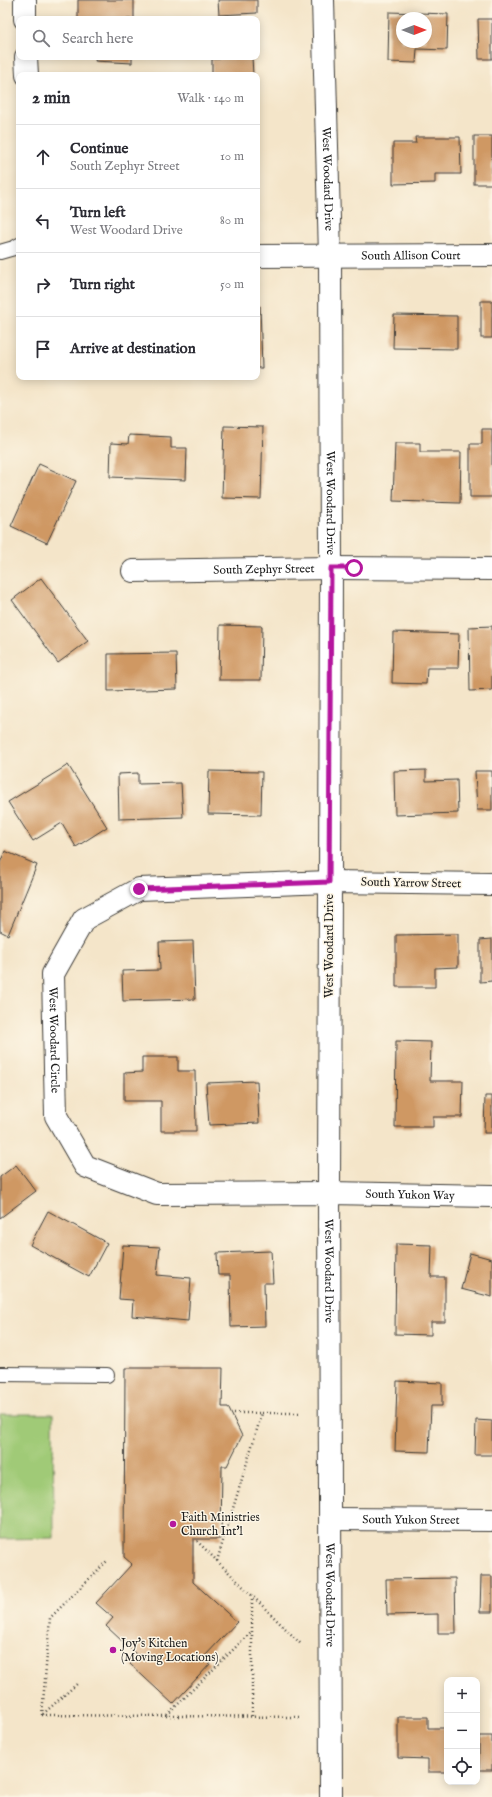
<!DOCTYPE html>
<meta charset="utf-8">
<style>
body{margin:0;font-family:"IM FELL English",serif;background:#f7f7f7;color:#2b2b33}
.controls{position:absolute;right:12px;bottom:12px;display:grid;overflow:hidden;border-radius:8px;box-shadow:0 2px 10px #0003}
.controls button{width:36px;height:36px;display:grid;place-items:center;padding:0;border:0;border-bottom:1px solid #e1e1e2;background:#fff;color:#2b2b33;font:20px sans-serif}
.compass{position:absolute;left:396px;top:12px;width:36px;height:36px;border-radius:50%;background:#fff;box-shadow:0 2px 10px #0003;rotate:90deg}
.stop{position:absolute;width:12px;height:12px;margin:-9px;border:3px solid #b5179e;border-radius:50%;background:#fff}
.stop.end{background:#b5179e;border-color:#fff;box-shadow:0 1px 4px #0008}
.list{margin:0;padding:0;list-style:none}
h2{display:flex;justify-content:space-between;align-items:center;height:52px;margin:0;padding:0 16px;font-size:17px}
h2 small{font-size:13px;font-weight:400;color:#7c7c81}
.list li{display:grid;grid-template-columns:26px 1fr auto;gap:12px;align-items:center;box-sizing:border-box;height:64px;padding:0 16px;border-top:1px solid #e1e1e2}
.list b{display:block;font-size:15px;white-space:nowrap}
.list p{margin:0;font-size:13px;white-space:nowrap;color:#7c7c81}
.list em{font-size:13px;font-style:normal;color:#7c7c81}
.icon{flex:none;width:22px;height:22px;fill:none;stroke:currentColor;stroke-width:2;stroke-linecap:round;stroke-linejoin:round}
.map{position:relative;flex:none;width:492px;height:1797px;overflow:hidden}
.search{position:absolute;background:#fff;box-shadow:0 2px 10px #0003;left:16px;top:16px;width:244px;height:44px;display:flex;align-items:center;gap:10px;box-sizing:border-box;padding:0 14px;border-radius:8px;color:#7c7c81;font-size:15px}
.panel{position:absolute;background:#fff;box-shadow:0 2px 10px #0003;left:16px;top:72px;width:244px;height:308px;border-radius:8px}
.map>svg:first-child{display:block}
.green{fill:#a0ca77;stroke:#5e734a}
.building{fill:#cf9864;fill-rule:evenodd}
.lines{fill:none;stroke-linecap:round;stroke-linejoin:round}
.service-casing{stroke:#3c3a36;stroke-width:16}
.minor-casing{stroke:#3c3a36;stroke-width:24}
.path{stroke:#3c3a36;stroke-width:2.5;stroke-dasharray:1 3;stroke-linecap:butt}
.service{stroke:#fff;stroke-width:14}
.minor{stroke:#fff;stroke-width:22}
.route{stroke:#b5179e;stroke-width:5}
.poi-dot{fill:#b5179e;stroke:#fcf5e5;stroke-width:1.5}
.labels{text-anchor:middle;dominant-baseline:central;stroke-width:3;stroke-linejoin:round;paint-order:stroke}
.street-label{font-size:12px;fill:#1c1c1c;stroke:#fcf5e5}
.poi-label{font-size:12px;fill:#1c1c1c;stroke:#fcf5e5;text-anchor:start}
</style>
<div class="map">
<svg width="492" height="1797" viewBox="0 0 492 1797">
<rect width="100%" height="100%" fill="#fcf5e5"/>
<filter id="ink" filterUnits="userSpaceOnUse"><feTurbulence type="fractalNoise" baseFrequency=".025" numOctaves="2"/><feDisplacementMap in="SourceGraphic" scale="8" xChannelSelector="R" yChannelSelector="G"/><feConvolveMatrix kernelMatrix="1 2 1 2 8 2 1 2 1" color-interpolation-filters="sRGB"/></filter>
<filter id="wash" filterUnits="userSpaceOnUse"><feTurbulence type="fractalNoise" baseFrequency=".012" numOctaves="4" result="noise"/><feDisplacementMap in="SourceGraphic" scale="16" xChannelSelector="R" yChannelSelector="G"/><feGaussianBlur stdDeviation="0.9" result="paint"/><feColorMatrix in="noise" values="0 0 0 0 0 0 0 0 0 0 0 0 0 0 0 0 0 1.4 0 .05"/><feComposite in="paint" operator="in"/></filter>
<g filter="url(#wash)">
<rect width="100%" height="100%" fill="#f4e5c9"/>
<path class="green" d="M0,1414H53L54,1538L0,1539Z"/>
<g id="blocks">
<g class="building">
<rect x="78" y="0" width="56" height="19"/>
<path d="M218,0H257V13L219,15Z"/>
<path d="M389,12L448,14L447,50L417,49L416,63L388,62ZM402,18H426V42H402Z"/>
<path d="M478,19H492V59H479Z"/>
<path d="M96,57H132V63L95,61Z"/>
<path d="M220,57H252L253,75H212V59H220Z"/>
<rect x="474" y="136" width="18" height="48"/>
<path d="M415,137H460L461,174H435V183L393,184V143H416Z"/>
<rect x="481" y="301" width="11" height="37"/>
<path d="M257,306H260L262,368H257Z"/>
<path d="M394,315L457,316V349L393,348Z"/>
<path d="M224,426L263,427L261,499L222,498Z"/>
<path d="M482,429H492V497H470V444H482Z"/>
<path d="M129,435L171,437V448H187L186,480L110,477L111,443L128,444Z"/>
<path d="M395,443H420V452H461L460,503L393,501Z"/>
<path d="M39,464L76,481L47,543L11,526Z"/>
<path d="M41,578L88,641L58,663L12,600Z"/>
<path d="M220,625L262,626L261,680H219Z"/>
<path d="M492,626V690L470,691L469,627Z"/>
<path d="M393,632L459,634L458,668H427L426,684L392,683Z"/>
<path d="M176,653L177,689L108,691V654Z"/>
<path d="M68,765L107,827L76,847L62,823L33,841L8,802Z"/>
<path d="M426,770V781L457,780L458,813L395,815L394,771Z"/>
<path d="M209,771L262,772L261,815L208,814Z"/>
<path d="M475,771H492V810H477Z"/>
<path d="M138,773V784L181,783L183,817L119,819L118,774Z"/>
<path d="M5,851L37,865L8,935L0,931V863Z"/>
<path d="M458,934V967L435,968V987H396V935Z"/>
<path d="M492,939V981L480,982V940Z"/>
<path d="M193,941L195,999L123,1001L122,971L160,970L159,942Z"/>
<path d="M396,1041L431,1042L430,1081H463L462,1117H433V1127H395Z"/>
<path d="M142,1057H178V1071H195L196,1131H161V1101H124V1073L142,1072Z"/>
<path d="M257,1081L259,1123L209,1125L206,1083Z"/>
<path d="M485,1096H492V1133H484Z"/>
<path d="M16,1165L36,1191L0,1218V1177Z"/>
<path d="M48,1211L107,1243L89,1277L30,1245Z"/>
<path d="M396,1244L432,1245L431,1277H445V1322H431V1335L395,1334Z"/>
<path d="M123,1245L160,1247L157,1275L191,1278L188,1321L132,1316L133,1300L119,1299Z"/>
<path d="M271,1251L273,1283H264L265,1326L231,1327L230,1275H218L217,1253Z"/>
<path d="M470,1253L492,1259V1297L461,1289Z"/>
<path d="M125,1368H223L222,1407H228L242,1436L227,1466H222L221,1539H193V1582L237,1622L204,1657L211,1663L173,1704L130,1664L138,1656L106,1626L113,1618L96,1603L132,1564L124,1557Z"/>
<path d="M397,1381L442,1383V1406H431L429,1452L395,1451Z"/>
<path d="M476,1420L492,1421V1455H475Z"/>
<path d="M481,1576H492V1612H480Z"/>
<path d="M455,1578L456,1633H438V1614L387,1615L386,1579Z"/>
<path d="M398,1717H428V1728H447V1772H428V1759L398,1758Z"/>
<rect x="479" y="1736" width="13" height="34"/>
</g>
</g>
</g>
<g filter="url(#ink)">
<use href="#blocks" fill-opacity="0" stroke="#3c3a36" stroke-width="1"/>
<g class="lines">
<defs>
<g id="service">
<path d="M0,252L14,248L19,245"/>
<path d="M0,1374L107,1375"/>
</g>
<g id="minor">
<path d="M25,0V19"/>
<path id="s1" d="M323,0L330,256L331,568L329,1193L331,1797"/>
<path d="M26,57L27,75"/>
<path id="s2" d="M257,256L492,255"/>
<path id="s3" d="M133,571L331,568L492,569"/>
<path id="s4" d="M492,884L329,882L139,889L84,919L53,974L56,1116L85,1166L157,1194L329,1193L492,1196"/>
<path id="s5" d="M331,1519L492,1520"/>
</g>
</defs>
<use href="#service" class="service-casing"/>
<use href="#minor" class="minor-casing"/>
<g class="path">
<path d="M234,1413H301"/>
<path d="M197,1541L301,1644"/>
<path d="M217,1561L262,1413"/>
<path d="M43,1714L78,1683"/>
<path d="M42,1715L302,1717"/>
<path d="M42,1715L50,1618L107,1561"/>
<path d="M167,1715L252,1631"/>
<path d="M252,1716V1596"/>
</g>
<use href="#service" class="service"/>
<use href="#minor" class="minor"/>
</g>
</g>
<g class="lines" filter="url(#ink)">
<path class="route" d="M139,889L329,882L331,568H354"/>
</g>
<g class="poi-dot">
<circle cx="173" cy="1524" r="4"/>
<circle cx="113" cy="1650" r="4"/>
</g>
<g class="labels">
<g class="street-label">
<text stroke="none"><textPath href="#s1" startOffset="179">West Woodard Drive</textPath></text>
<text stroke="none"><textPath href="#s2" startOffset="154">South Allison Court</textPath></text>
<text stroke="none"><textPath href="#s1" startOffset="503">West Woodard Drive</textPath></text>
<text stroke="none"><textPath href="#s3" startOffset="131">South Zephyr Street</textPath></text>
<text transform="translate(411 883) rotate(1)">South Yarrow Street</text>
<text transform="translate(329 946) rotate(-90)">West Woodard Drive</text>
<text stroke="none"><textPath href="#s4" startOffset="545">West Woodard Circle</textPath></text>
<text stroke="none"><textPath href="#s4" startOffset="1009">South Yukon Way</textPath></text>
<text stroke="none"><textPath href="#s1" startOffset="1271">West Woodard Drive</textPath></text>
<text stroke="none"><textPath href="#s5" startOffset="80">South Yukon Street</textPath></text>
<text stroke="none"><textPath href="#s1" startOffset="1595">West Woodard Drive</textPath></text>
</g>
<g class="poi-label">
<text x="181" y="1517">Faith Ministries<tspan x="181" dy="14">Church Int'l</tspan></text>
<text x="121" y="1643">Joy's Kitchen<tspan x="121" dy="14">(Moving Locations)</tspan></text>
</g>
</g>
</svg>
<div class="controls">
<button>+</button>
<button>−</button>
<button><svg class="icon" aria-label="locate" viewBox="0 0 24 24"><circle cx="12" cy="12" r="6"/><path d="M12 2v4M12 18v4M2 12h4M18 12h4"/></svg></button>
</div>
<svg class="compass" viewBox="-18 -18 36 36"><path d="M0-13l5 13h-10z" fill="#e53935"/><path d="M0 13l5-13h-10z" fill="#7c7c81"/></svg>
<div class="stop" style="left:354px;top:568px"></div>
<div class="stop end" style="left:139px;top:889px"></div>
<div class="search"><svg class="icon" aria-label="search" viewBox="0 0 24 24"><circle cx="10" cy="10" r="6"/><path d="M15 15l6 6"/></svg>Search here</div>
<section class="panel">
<h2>2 min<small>Walk · 140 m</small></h2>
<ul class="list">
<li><svg class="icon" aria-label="ahead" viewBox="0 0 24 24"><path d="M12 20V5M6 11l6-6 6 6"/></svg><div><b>Continue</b><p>South Zephyr Street</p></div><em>10 m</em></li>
<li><svg class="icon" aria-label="left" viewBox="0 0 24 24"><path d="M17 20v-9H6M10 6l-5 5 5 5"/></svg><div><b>Turn left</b><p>West Woodard Drive</p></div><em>80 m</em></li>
<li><svg class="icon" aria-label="right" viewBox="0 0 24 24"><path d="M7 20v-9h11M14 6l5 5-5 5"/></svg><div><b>Turn right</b></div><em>50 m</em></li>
<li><svg class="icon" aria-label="arrive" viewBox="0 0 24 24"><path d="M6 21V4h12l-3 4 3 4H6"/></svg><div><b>Arrive at destination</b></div></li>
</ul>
</section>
</div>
